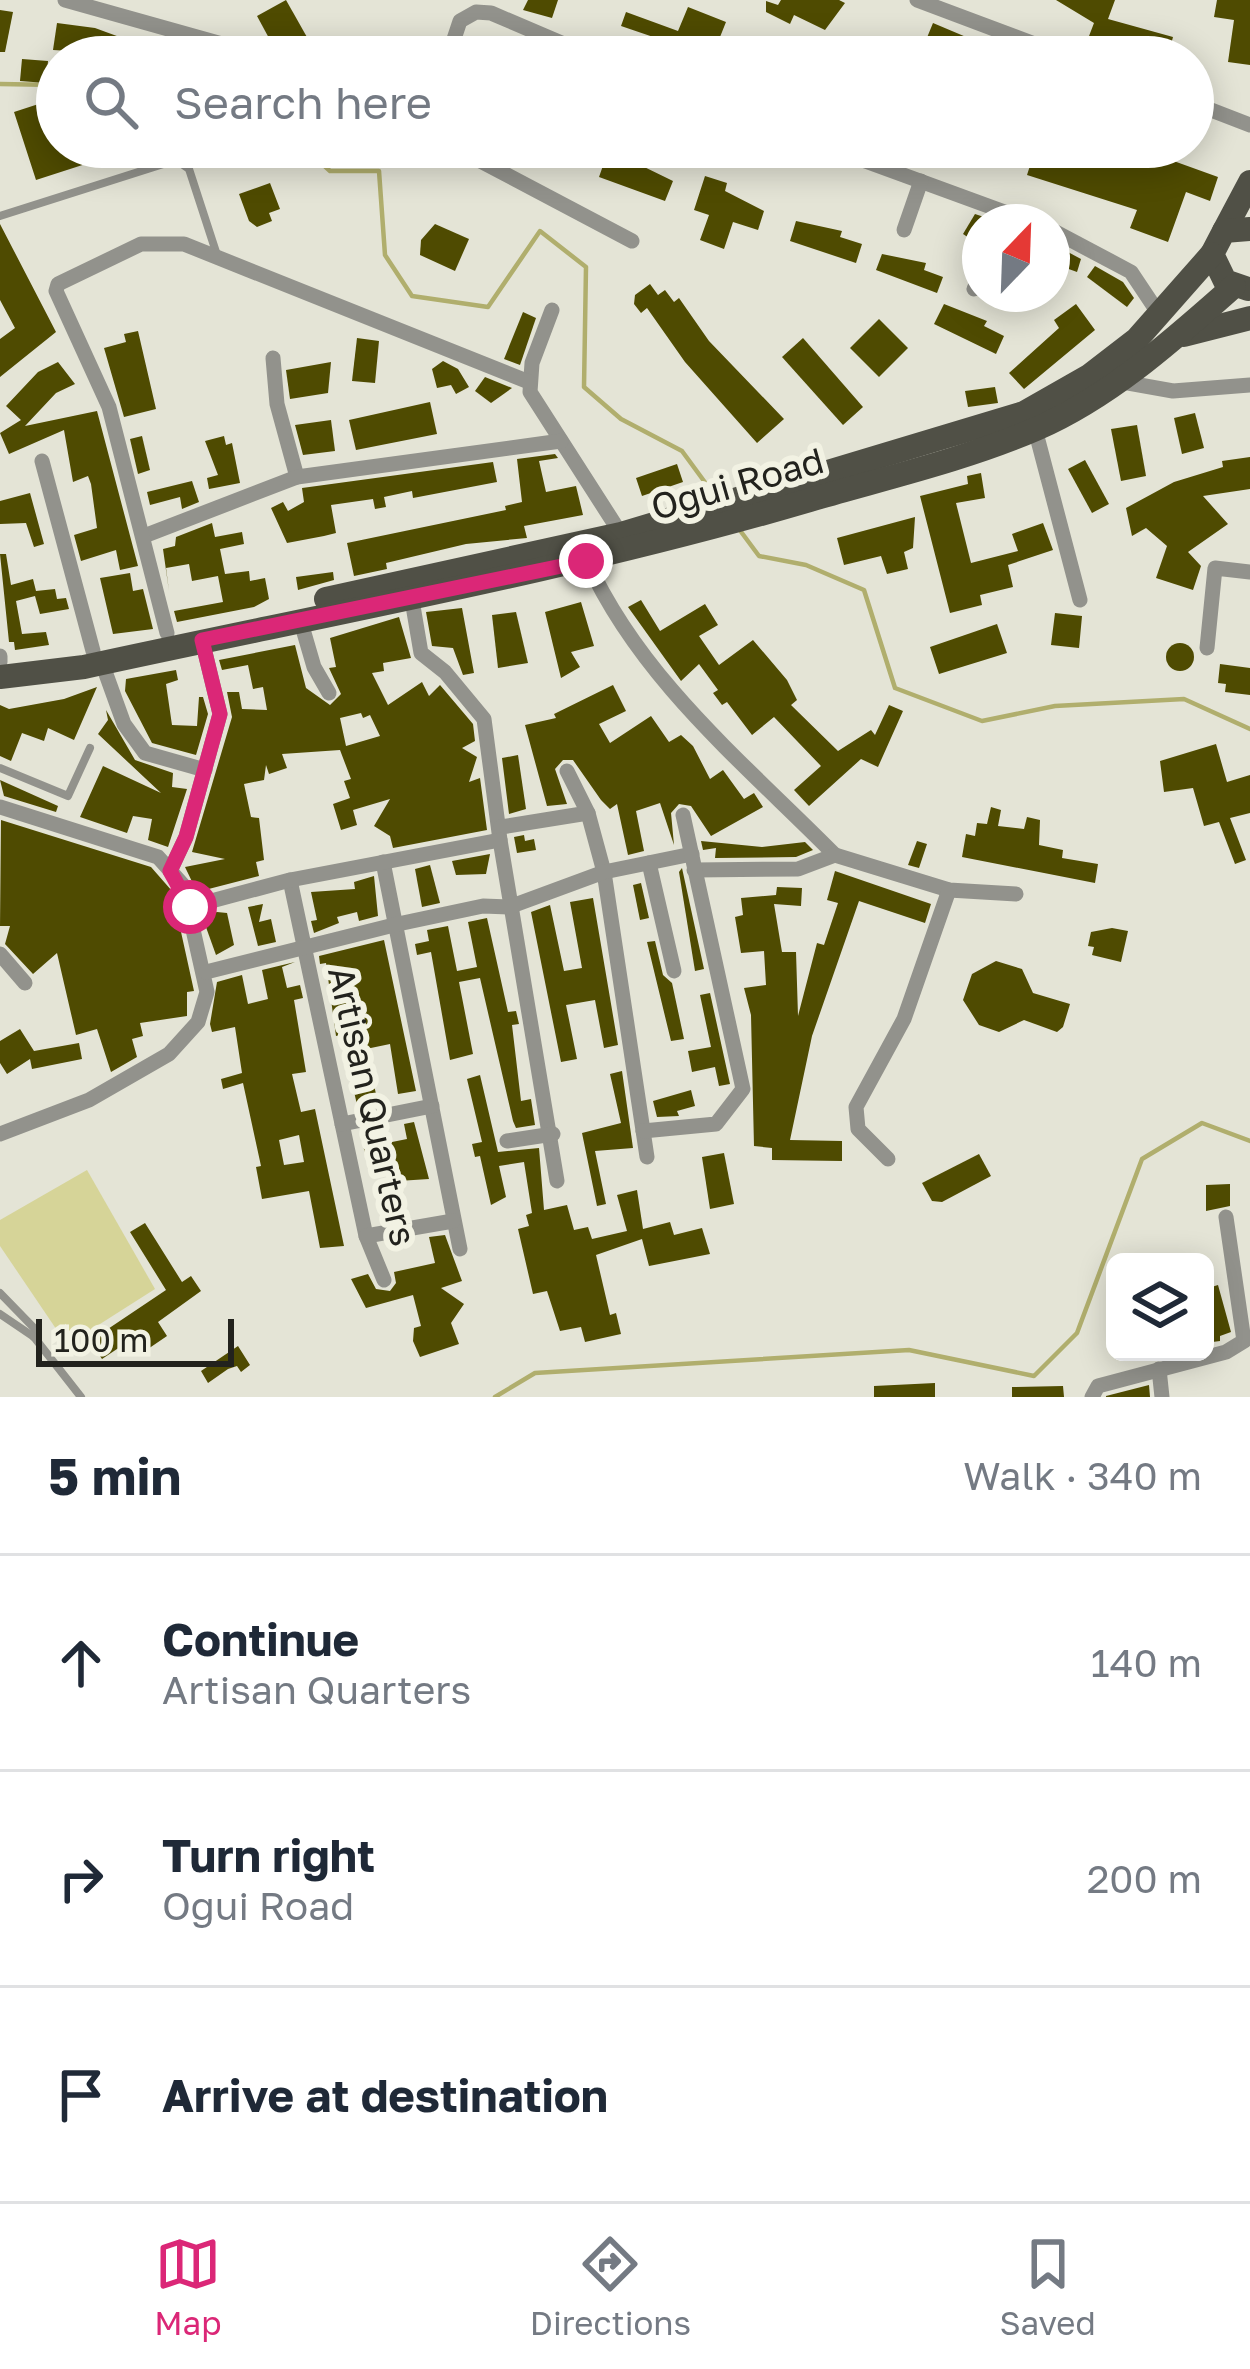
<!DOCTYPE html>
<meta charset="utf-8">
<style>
body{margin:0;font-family:"Golos Text",sans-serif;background:#f2f2f3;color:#1f2937}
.controls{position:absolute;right:36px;bottom:36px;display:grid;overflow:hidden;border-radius:18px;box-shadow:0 6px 30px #0003}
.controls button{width:108px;height:108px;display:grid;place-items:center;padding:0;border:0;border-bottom:3px solid #e0e1e3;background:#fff;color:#1f2937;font:60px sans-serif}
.compass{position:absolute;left:962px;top:204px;width:108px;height:108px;border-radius:50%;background:#fff;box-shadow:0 6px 30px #0003;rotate:23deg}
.scale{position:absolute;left:36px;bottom:30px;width:198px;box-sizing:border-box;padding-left:12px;border:6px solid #22221d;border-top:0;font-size:33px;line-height:42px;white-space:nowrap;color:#22221d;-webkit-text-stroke:9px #f2f2e3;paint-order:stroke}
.stop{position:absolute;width:36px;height:36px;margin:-27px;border:9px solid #db2777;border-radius:50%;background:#fff}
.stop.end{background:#db2777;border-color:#fff;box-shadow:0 3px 12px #0008}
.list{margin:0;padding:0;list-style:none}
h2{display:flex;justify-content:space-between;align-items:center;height:156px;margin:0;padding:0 48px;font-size:51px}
h2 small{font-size:39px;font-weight:400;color:#747a83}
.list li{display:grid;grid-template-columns:78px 1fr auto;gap:36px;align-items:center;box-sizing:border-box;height:216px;padding:0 48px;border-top:3px solid #e0e1e3}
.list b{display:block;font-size:45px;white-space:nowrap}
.list p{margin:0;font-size:39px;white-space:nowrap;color:#747a83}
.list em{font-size:39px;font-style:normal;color:#747a83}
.icon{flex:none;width:66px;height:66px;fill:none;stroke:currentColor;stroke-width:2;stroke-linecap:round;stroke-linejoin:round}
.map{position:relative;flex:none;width:1250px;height:1397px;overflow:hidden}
.search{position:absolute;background:#fff;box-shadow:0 6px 30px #0003;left:36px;right:36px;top:36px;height:132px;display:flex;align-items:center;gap:30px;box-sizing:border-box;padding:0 42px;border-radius:66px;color:#747a83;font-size:45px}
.sheet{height:804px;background:#fff}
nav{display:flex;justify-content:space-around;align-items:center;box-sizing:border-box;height:168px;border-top:3px solid #e0e1e3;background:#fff;font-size:33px;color:#747a83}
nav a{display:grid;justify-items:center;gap:6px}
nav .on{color:#db2777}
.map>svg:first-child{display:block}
.green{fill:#d6d498}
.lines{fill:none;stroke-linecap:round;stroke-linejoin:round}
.stream{stroke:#b0ae6d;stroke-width:4.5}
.building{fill:#4f4b01;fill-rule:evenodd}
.lane{stroke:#92928c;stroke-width:8}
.street{stroke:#92928c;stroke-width:15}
.primary{stroke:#505046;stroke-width:24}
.route{stroke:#db2777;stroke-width:15}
.labels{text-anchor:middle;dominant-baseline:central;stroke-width:12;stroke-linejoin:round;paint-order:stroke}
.street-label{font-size:36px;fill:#22221d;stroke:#f2f2e3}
</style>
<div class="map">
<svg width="1250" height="1397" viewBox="0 0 1250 1397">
<rect width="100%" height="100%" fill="#e4e4d6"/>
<path class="green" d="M87,1170L155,1289L67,1345L0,1246V1220Z"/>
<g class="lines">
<g class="stream">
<path d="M0,84L57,85"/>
<path d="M304,147L330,171H379L385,255L412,296L488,307L540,231L586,267L584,387L621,419L682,451L715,496"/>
<path d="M739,529L759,556L806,565L864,590L895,688L982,721L1055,706L1184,699L1250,729"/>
<path d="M495,1397L535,1373L909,1350L1034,1376L1077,1333L1142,1159L1202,1123L1250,1141"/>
</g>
</g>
<g class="building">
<path d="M286,0L312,46L287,47L270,40L257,16Z"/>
<path d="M528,0H558L552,18L523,10Z"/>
<path d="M781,0H839L845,3L825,30L794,15L790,24L766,12V1L778,5Z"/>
<path d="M1056,0H1115L1108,19L1173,37L1168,56L1122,40L1116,57H1081L1094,23Z"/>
<path d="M1217,0H1250V65L1228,62L1234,20L1214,17Z"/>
<path d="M688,7L726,22L712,57L621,26L626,12L678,31Z"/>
<path d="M0,10L13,12L5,52H0Z"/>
<path d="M57,23L95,28L174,57L53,50Z"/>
<path d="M933,23L978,42L1021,57H970L951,49L942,57H919Z"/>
<path d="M22,59L48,61L46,83L20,81Z"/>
<path d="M57,98V147L132,149L36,180L14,112Z"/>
<path d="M1036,147L1096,152L1101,147L1153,166L1157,155L1218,177L1210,201L1186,192L1168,242L1130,228L1137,210L1027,175Z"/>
<path d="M606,157L630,166L632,161L673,181L665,201L599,177Z"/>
<path d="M705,176L727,183L725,191L764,211L758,230L733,222L724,249L700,240L709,215L694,210Z"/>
<path d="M270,183L280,209L269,213L272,221L257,227L249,221L239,194Z"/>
<path d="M975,214L984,217L980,245L963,234Z"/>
<path d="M796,221L842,231L840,237L862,244L856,263L790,241Z"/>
<path d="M0,224L56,332L0,377V339L15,328L0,300Z"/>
<path d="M435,224L469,239L455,271L420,255L421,240Z"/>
<path d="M1053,244L1081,259L1077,272L1052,263Z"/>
<path d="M882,254L926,263L924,270L943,277L937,293L876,270Z"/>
<path d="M1095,266L1123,282L1134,298L1127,307L1087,277Z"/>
<path d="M650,284L658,295L665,290L674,302L679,298L709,341L784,419L757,443L685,362L647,308L641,313L634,304L635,295Z"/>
<path d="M944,304L987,321L984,326L1004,336L996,354L934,324Z"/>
<path d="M1076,304L1095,330L1024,389L1009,373L1059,328L1054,320Z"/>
<path d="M523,312L536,318L520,365L504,359Z"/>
<path d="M879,319L908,348L879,377L850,348Z"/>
<path d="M138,331L156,409L124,417L104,348L126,342L124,334Z"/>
<path d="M357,338L379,341L375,383L352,381Z"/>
<path d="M803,338L863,407L843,425L782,357Z"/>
<path d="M443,361L458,369L469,387L456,394L451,385L437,388L432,369Z"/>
<path d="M58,362L75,384L56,393L25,426L97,411L138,566L120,570L116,550L81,561L74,535L97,528L91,484L88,476L73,482L64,430L9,454L0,433L21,420L6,406L38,372Z"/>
<path d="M331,362L328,393L290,399L286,370Z"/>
<path d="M485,377L512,388L491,403L475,391Z"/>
<path d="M995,387L998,403L968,407L965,391Z"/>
<path d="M430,402L437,434L356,450L349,420Z"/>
<path d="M1195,413L1204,448L1182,454L1174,418Z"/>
<path d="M331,420L335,451L303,455L295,425Z"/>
<path d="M1137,425L1146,476L1121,481L1111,429Z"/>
<path d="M142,436L150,470L138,474L130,439Z"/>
<path d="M224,436L226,445L232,443L240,483L209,489L207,478L218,475L205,441Z"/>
<path d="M555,454L558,458L539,461L546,492L576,486L583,515L524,526L527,538L466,544L386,563L387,569L354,576L347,543L506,510L505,506L522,502L517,459Z"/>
<path d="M1250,457V489L1203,496L1228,524L1188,552L1201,566L1193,590L1156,578L1167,546L1146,528L1132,536L1126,508L1174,482L1223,467L1222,461Z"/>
<path d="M1085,460L1109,504L1092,513L1068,469Z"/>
<path d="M493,462L497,482L413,498L412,491L384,497L386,507L375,509L373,499L331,505L336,533L324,536L287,543L271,508L283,502L288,511L304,502L302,488Z"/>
<path d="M677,464L683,482L642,496L636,478Z"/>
<path d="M981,473L985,498L956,503L971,563L1018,551L1012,534L1043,523L1053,550L1008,565L1013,587L980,595L982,605L950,613L920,496L968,484L967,476Z"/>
<path d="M192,481L199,502L182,509L180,497L150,505L147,492Z"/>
<path d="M30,493L44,544L34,547L26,523L0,524V501Z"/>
<path d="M915,517L913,548L904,552L908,569L887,574L881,556L844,565L837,538Z"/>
<path d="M212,523L215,537L242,532L244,544L220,549L225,574L249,571L250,581L265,578L269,599L254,607L177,622L174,611L223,602L218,576L192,581L189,564L166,568L169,591L163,549L175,546L176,537Z"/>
<path d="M0,554H6L11,585L33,579L36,591L55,589L57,599L66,598L69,609L40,614L35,596L16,601L22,634L46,632L49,645L15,650L14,642H9Z"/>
<path d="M333,572L334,580L298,590L296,577Z"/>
<path d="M130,573L133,591L143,589L153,629L113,634L100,578Z"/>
<path d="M641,600L660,631L705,604L718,625L699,636L719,665L753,640L787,680L797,700L791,705L838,751L871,730L875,735L889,705L903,711L878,767L861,759L809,806L794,790L821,766L774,717L752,735L727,702L722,705L713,693L718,690L699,664L681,681L628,607Z"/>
<path d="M581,602L594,646L571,652L580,667L561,678L545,612Z"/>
<path d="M462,608L474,673L463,675L453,648L432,646L426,612Z"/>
<path d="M516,612L528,663L498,668L492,615Z"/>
<path d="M1055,613L1082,616L1079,648L1051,645Z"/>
<path d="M399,617L411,658L383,663L384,671L372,673L388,705L422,682L429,696L440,685L473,724L475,741L462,748L477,757L469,782L480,778L487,830L393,848L390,836L374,826L390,799L353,810L357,825L341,830L333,804L350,798L344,781L351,779L340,750L282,754L287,768L269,774L266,765L264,780L244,784L251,817L259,818L264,860L256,862L259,876L197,892L185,867L225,859L192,852L232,717L227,692H239L242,709L267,710L263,687L253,689L248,665L222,670L219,660L295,645L306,688L330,705L341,694L329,668L336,667L330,638ZM361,713L363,718L370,715L380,736L346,746L340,718Z"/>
<path d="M997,624L1007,653L939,674L930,647Z"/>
<circle cx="1180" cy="657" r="14"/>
<path d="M1220,664L1250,668V695L1225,692L1226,684L1218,683Z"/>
<path d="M176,670L178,680L166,684L172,725L197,726L199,697H203L208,714L196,755L152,743L125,691L126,679Z"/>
<path d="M613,685L626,711L599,724L610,743L651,716L669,742L681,735L693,746L710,779L723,770L744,799L754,793L763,807L711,836L691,806L679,804L671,813L674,845L660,803L636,811L644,851L628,855L617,804L610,809L601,800L573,760H563L555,769L567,804L547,806L525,725L556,718L554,714Z"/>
<path d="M97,687L74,740L48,728L44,741L22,733L11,761L0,756V705L9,709L64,699Z"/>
<path d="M106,710L135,760L173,773L172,787L187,789L168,847L148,840L152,819L133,816L127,833L80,817L103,766L161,793L98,734L108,720Z"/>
<path d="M1216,744L1227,782L1250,775V813L1230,818L1246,860L1235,864L1219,822L1204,826L1193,788L1164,792L1160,761Z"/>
<path d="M518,755L526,809L509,814L502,758Z"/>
<path d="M0,780L58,806L56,812L4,796Z"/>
<path d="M991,807L1001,810L998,826L1024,829L1027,817L1040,820L1039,845L1063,850L1062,858L1098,864L1095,883L962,857L966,834L975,836L977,823L987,824Z"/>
<path d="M1,820L151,867L172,891L194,991L187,992V1016L140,1023L143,1036L132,1039L137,1057L111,1072L97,1029L76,1035L57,953L33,974L5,944L10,926H0Z"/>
<path d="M524,835L525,841L534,839L536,850L517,853L514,837Z"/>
<path d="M701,841L762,847L805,842L813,850L796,857L715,858L716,848L703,850Z"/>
<path d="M917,841L927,844L919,868L908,865Z"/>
<path d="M490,854L486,874L456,875L452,861Z"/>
<path d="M430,865L440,903L422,907L415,869Z"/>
<path d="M682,868L704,969L695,971L679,872Z"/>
<path d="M835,871L931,904L925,923L859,901L812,1036L790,1140L842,1141V1161L772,1160V1148L754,1146L751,1015L744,988L766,985L764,951L741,953L735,917L743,915L741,898L776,895L777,887L802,888L801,906L774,904L782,952H796L798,1016L817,943L824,945L838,903L827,900Z"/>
<path d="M374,876L378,916L359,921L357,912L337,917L339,923L314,933L311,921L317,920L311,892L355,889L354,882Z"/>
<path d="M641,883L649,918L640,920L633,885Z"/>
<path d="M593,898L618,1045L604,1048L595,1000L566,1005L577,1059L561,1062L531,912L550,905L564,971L582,968L570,902Z"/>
<path d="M263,904L259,922L271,919L276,942L258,946L248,907Z"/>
<path d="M217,912L227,913L234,945L216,955L202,916Z"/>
<path d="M487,918L508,1012L516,1011L519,1024L512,1025L521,1101L531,1099L535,1125L516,1128L513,1121L480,978L459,982L473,1054L450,1060L431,952L417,955L415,944L429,941L427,930L448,926L457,971L477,967L468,922Z"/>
<path d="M1112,928L1128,931L1121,962L1092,955L1094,947L1088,946L1091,932Z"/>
<path d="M384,940L416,1091L398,1094L390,1044L366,1049L376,1094L370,1095L373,1106L358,1109L341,1035L336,1036L326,963L320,964L319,956Z"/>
<path d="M655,941L663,975L672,983L684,1039L671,1041L647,942Z"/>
<path d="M996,961L1022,969L1033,993L1070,1004L1063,1027L1057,1032L1024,1020L999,1032L979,1025L963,1000L972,974Z"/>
<path d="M295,962L282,967L287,988L300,985L303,998L294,1000L306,1072L292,1074L301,1112L315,1109L344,1246L320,1248L309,1191L262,1199L256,1167L261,1166L243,1083L223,1089L221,1079L242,1073L235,1027L212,1032L210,1024L217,982L242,975L248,1004L268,999L262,970ZM299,1135L304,1162L284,1165L279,1140Z"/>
<path d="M710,993L730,1084L719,1086L715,1067L692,1072L688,1051L711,1047L700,995Z"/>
<path d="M20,1029L34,1051L79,1043L82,1059L32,1069L30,1059L7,1074L0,1063V1041Z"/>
<path d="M622,1071L633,1148L595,1151L606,1204L597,1206L582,1133L621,1123L610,1074Z"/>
<path d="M480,1075L498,1152L539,1148L544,1210L567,1205L574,1230L588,1227L592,1239L627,1231L617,1195L637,1190L643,1229L670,1222L674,1235L702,1228L710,1254L649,1266L642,1239L596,1255L610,1315L616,1313L621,1334L585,1342L581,1327L560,1331L547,1291L533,1294L518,1229L529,1226L526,1215L532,1213L524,1162L499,1166L506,1197L491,1205L480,1156L475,1157L472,1144L482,1142L467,1079Z"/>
<path d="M691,1090L695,1106L677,1111L679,1116L657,1117L653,1101Z"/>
<path d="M414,1122L429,1179L398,1181L394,1166L369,1169L360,1133L384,1128L387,1143L407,1139L404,1124Z"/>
<path d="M724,1153L734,1204L710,1209L702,1157Z"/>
<path d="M979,1154L991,1176L942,1202L932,1201L922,1183Z"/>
<path d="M1230,1184V1206L1206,1211V1185Z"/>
<path d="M390,1194L393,1210L402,1209L403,1217L383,1221L378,1197Z"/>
<path d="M145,1223L182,1282L191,1276L201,1291L158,1322L167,1336L145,1351L135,1337L102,1359L90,1341L166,1290L130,1232Z"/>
<path d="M445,1235L462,1281L441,1288L464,1304L451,1323L459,1344L420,1357L413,1341L414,1328L421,1326L413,1295L366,1308L351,1279L368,1274L376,1289L390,1291L396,1283L394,1272L435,1263L429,1237Z"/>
<path d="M1218,1285L1231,1332L1220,1336V1341L1205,1343V1289Z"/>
<path d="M238,1346L250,1365L241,1372L237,1366L228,1369L208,1383L201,1371Z"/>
<path d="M935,1383V1397H874V1386Z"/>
<path d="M1149,1385L1150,1397H1106V1396Z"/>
<path d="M1063,1386L1064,1397H1012V1387Z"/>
</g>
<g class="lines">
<g class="lane">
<path d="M0,216L176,160L189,169L217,255"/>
<path d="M0,768L68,796L90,748"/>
<path d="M0,1293L35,1329L34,1337"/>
<path d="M0,1314L34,1337"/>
<path d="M34,1337L81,1397"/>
</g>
<g class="street">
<path d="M65,0L268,57"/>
<path d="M917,0L1069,57"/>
<path d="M448,57L460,21L476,12L491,13L594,57"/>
<path d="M1193,103L1250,125"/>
<path d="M454,147L632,241"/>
<path d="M827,147L1032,222"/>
<path d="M683,153L686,147"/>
<path d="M904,230L921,181"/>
<path d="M1052,230L1131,272L1159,314"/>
<path d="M974,289L980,277"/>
<path d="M552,310L532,363L530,392L621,534"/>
<path d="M273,358L277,404L297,477"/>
<path d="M1117,381L1173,391L1250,385"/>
<path d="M1035,429L1080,600"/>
<path d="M42,461L93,651"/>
<path d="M144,536L297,477L561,441"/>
<path d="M587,561C641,680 744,763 835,855"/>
<path d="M412,600L421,653L445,672L484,719L500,840"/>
<path d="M300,619L314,667L329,693"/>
<path d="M167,633L109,407L56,291L58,284L141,244H184L529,382"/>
<path d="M1207,648L1215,568L1250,572"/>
<path d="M0,656V662"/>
<path d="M102,663L124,724L145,753L205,770"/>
<path d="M0,807L158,857L183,885L207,992L198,1022L169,1054L89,1100L0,1134"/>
<path d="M588,813L604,872L647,1157"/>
<path d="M501,827L588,813L567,771"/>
<path d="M383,862L460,1249"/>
<path d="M649,863L674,971"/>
<path d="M694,870L798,869L835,855L949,890L1016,894"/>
<path d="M170,871L186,837L220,714L202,640"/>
<path d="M290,880L366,1236L384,1280"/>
<path d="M189,907L290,880L500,840L557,1181"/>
<path d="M0,954L25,983"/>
<path d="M206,972L398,924L483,906L509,907L604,872L692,854"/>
<path d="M342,1124L432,1106"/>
<path d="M643,1131L716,1124L743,1089L683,815"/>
<path d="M507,1141L553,1134"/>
<path d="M888,1159L858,1129L856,1107L904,1019L949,890"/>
<path d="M366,1236L453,1221"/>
<path d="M1159,1369L1162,1397"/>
<path d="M1092,1397L1098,1386L1226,1352L1244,1341L1226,1217"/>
</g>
<g class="primary">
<path d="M1224,231L1250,182"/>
<path d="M1248,289L1225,281L1212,254L1224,231L1250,229"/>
<path d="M1184,335L1250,318"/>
<path d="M326,599L621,534L1024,413L1089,376L1137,339L1212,254"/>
<path d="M0,677L84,667C327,614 571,570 810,500C885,478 964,460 1036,429C1110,397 1174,339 1234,286"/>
</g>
</g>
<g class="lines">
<path class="route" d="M190,907L170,871L186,837L220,714L202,640L586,561"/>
</g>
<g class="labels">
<g class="street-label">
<text transform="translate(737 483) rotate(-16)">Ogui Road</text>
<text transform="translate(373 1106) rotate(77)">Artisan Quarters</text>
</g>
</g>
</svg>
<div class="controls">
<button><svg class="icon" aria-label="layers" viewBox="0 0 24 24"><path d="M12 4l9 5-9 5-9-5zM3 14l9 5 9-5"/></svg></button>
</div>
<svg class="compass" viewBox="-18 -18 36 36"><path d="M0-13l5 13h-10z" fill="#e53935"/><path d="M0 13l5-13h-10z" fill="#747a83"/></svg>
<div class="scale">100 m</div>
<div class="stop" style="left:190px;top:907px"></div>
<div class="stop end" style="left:586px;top:561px"></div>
<div class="search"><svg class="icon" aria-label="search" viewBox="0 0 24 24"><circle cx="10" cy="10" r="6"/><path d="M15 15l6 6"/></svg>Search here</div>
</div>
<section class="sheet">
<h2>5 min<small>Walk · 340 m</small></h2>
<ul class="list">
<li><svg class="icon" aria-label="ahead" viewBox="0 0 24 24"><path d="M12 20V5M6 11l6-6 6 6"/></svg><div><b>Continue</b><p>Artisan Quarters</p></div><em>140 m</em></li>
<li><svg class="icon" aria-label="right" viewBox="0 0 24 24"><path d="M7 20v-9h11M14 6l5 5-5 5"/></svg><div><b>Turn right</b><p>Ogui Road</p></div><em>200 m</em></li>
<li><svg class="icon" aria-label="arrive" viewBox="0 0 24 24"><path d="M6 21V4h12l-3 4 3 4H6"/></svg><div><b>Arrive at destination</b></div></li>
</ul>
</section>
<nav>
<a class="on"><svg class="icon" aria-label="map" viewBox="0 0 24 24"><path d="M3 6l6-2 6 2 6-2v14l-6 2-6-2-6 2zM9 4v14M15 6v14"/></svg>Map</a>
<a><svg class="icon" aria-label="directions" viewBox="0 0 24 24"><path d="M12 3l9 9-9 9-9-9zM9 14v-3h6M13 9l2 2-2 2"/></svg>Directions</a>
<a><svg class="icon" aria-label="saved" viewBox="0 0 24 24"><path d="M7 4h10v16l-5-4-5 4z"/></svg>Saved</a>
</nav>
